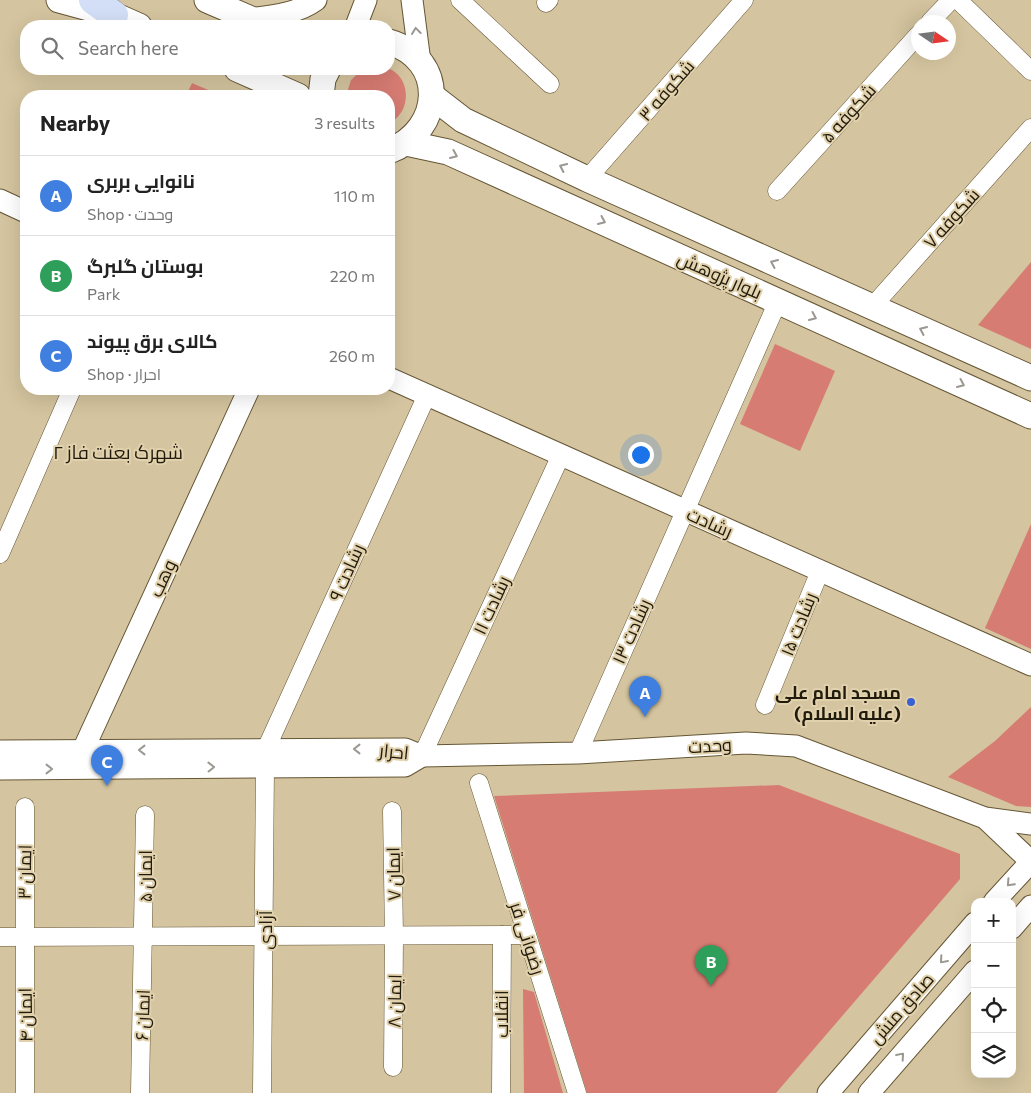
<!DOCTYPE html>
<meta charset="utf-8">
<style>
body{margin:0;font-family:Commissioner,Cairo,sans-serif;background:#f2f2f2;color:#222}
.controls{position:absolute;right:15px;bottom:15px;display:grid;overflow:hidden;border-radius:10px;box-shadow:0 5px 20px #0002}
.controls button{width:45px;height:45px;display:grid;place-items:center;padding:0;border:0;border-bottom:1px solid #e0e0e0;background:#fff;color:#222;font:25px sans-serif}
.compass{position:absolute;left:911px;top:15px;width:45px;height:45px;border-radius:50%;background:#fff;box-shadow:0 5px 20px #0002;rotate:103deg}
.you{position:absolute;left:640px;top:454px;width:18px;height:18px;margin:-12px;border:4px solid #fff;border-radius:50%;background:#1a73e8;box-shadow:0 0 0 8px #1a73e833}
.badge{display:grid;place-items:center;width:32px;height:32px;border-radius:50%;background:#3b60d1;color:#fff;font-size:16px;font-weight:700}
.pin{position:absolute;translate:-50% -41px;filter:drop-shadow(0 1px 2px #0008)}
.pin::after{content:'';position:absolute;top:26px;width:18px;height:15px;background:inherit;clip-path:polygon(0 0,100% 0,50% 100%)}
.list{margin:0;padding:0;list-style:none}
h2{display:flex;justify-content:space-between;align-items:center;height:65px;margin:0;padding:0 20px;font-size:21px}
h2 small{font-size:16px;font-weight:400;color:#767676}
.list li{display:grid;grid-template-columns:32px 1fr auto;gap:15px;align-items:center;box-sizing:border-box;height:80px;padding:0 20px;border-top:1px solid #e0e0e0}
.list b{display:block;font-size:19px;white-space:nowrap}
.list p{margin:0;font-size:16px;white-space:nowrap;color:#767676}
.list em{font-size:16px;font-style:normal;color:#767676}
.icon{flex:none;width:28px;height:28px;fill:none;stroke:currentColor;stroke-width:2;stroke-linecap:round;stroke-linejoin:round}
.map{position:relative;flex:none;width:1031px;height:1093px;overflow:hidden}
.search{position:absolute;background:#fff;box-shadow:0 5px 20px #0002;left:20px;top:20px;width:375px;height:55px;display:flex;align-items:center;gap:12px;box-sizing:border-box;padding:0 18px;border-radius:20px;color:#767676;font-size:19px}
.panel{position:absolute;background:#fff;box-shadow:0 5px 20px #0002;left:20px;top:90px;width:375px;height:305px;border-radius:20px}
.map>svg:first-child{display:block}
.green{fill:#d77c73}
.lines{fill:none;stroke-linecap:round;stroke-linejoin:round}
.minor-casing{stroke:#655635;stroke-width:19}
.tertiary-casing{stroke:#655635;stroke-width:23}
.secondary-casing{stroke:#655635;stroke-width:27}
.primary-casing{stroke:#818ba1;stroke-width:29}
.minor{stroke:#fff;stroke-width:18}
.tertiary{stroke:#fff;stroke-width:21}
.secondary{stroke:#fff;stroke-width:25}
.primary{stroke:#d3def7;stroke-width:28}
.oneway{stroke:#9b9892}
.poi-dot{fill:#3b60d1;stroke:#e1d1ac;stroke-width:2}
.labels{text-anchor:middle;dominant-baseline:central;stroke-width:4;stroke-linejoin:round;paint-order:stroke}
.street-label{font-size:18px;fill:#211b0d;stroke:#e1d1ac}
.poi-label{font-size:18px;font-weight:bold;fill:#211b0d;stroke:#e1d1ac;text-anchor:end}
.neighbourhood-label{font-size:19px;fill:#211b0d;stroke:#e1d1ac}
</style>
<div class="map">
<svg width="1031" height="1093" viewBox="0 0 1031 1093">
<rect width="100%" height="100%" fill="#d4c49f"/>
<g class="green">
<path d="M363,69C372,69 384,66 392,70C412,82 410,114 389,123V96H346L351,80Z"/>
<path d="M192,83L222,96H186Z"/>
<path d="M1031,262V349L978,325Z"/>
<path d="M775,344L835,371L800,451L740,424Z"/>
<path d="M1031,524V649L985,628Z"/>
<path d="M1031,707V807L1016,806L948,777L995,741Z"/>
<path d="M779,785L960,854V879L776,1093H587L494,796Z"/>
<path d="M523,989L534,992L563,1093H524Z"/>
</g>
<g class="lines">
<defs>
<g id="minor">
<path d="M460,0L550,84"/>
<path d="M958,0L1031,71"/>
<path d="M546,3L549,0"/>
<path d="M930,22L951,0"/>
<path d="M587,179L744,0"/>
<path d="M777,191L918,35"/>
<path d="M872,307L1031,128"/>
<path d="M0,554L72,389"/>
<path d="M765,705L820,571"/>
<path d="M266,749L427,395"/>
<path d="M578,753L778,301"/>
<path d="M422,756L561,455"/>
<path d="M479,783L577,1093"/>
<path d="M25,807V1093"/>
<path d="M392,811L394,936L393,1067"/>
<path d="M0,937L527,935"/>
<path d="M140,1093L145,815"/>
<path d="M262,1093L265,767"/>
<path d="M501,1093L502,935"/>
</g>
<g id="tertiary">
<path d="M412,0L420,62"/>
<path d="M248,19C272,16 297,14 316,0"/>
<path d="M356,26L366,0"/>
<path d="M0,200L26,212"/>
<path d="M389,378L1031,665"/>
<path d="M0,751L405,749L422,756L578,753L746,743L796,746L985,818L1031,824"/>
<path d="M84,762L83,750L249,389"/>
<path d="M0,769L405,766L422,756"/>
<path d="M985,818L1025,856"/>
<path d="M994,902L1027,866"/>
<path d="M1012,928L1031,906"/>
<path d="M828,1093L975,923"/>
<path d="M869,1093L975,971"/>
</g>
<g id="secondary">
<path d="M59,0L114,15L139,26"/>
<path d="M207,0L267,26"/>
<path d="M389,42C447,59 444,130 389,151"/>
<path d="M237,69L298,96"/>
<path d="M321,96L323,79L328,69"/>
<path d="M432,96L463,120L587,179L1031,378"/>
<path d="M406,143L448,152L1031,416"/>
</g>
<path id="primary" d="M93,0L114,15"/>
</defs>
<use href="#minor" class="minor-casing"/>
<use href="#tertiary" class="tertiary-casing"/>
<use href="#secondary" class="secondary-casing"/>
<use href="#primary" class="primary-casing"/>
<use href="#minor" class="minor"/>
<use href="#tertiary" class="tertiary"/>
<use href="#secondary" class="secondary"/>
<use href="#primary" class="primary"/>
</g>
<defs><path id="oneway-chevron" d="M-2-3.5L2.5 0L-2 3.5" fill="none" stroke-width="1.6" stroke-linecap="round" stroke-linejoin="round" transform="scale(1.25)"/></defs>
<g class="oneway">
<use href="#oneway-chevron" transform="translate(416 31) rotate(-97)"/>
<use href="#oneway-chevron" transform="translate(454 155) rotate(23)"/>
<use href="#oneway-chevron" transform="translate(563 167) rotate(-155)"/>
<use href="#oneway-chevron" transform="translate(602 221) rotate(24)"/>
<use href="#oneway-chevron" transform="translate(774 263) rotate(-156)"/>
<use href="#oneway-chevron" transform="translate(813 317) rotate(24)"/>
<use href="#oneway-chevron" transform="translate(923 330) rotate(-156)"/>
<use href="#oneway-chevron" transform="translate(961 384) rotate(24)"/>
<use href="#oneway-chevron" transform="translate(357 749) rotate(180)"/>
<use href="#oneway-chevron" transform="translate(142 750) rotate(180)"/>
<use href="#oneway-chevron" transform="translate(211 767) rotate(-1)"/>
<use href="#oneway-chevron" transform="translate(49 769)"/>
<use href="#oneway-chevron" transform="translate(1010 883) rotate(133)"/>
<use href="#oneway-chevron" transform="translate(943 960) rotate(131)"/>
<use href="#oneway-chevron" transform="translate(901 1056) rotate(-49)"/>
</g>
<circle class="poi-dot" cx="911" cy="702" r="5"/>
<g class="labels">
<g class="street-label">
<text transform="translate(666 90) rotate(-49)">شکوفه ۳</text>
<text transform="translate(848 113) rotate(-48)">شکوفه ۵</text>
<text transform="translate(951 218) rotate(-48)">شکوفه ۷</text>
<text transform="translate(720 275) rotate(24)">بلوار پژوهش</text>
<text transform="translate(710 522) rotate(24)">رشادت</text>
<text transform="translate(346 572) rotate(-66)">رشادت ۹</text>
<text transform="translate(162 578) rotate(-65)">وهب</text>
<text transform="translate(491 605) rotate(-65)">رشادت ۱۱</text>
<text transform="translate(798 624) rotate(-68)">رشادت ۱۵</text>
<text transform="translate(631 631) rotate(-66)">رشادت ۱۳</text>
<text transform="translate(710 745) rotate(-3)">وحدت</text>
<text transform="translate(394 751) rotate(6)">احرار</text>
<text transform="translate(24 872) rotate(-89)">ایمان ۳</text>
<text transform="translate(393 874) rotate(-91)">ایمان ۷</text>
<text transform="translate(145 876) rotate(-90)">ایمان ۵</text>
<text transform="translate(265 930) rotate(-90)">آزادی</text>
<text transform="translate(528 938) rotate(72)">رضوانی فر</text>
<text transform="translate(394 1001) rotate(-89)">ایمان ۸</text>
<text transform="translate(901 1008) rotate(-49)">صادق منش</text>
<text transform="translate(501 1014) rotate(-90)">انقلاب</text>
<text transform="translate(25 1015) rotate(-91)">ایمان ۴</text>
<text transform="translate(142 1015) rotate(-88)">ایمان ۶</text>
</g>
<g class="poi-label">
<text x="901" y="692">مسجد امام علی<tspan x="901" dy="21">(علیه السلام)</tspan></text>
</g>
<g class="neighbourhood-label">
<text x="118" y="451">شهرک بعثت فاز ۲</text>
</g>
</g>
</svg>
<div class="controls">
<button>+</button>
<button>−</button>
<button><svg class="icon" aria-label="locate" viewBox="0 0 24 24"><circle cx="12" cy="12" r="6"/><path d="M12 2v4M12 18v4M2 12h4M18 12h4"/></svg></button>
<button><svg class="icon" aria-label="layers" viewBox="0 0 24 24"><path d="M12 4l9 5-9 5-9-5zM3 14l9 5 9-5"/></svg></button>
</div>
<svg class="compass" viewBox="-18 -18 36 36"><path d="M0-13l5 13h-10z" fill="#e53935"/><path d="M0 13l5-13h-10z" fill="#767676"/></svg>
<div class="you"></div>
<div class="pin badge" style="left:645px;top:717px;background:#3f7fe0">A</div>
<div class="pin badge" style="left:711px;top:986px;background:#2e9e5b">B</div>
<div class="pin badge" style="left:107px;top:786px;background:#3f7fe0">C</div>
<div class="search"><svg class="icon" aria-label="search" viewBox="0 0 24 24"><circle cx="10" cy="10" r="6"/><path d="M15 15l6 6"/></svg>Search here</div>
<section class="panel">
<h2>Nearby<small>3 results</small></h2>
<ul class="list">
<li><span class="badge" style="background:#3f7fe0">A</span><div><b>نانوایی بربری</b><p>Shop · وحدت</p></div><em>110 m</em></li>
<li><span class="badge" style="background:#2e9e5b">B</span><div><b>بوستان گلبرگ</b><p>Park</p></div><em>220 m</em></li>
<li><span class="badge" style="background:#3f7fe0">C</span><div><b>کالای برق پیوند</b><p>Shop · احرار</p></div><em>260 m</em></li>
</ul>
</section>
</div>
